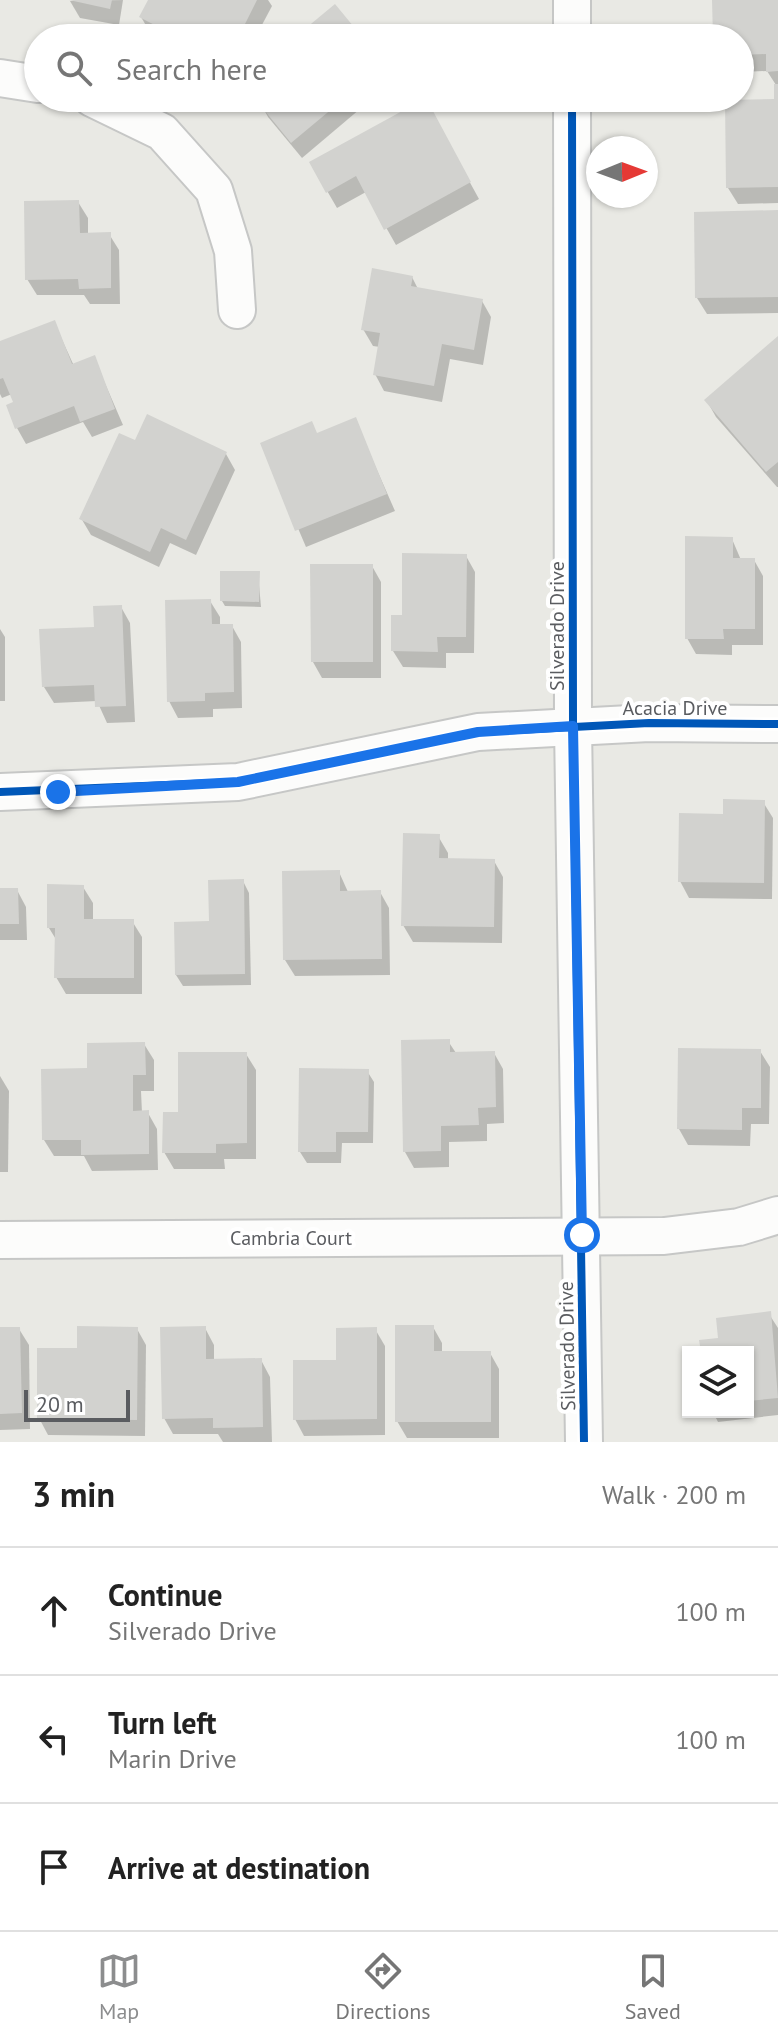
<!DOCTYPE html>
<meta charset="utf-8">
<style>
body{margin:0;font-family:"PT Sans",sans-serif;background:#f2f2f2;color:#222}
.controls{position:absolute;right:24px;bottom:24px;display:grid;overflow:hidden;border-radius:0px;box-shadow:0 2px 6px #0004}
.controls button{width:72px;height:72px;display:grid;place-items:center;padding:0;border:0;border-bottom:2px solid #e0e0e0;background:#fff;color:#222;font:40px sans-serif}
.compass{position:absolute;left:586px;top:136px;width:72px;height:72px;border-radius:50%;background:#fff;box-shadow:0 2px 6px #0004;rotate:89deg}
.scale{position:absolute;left:24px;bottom:20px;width:106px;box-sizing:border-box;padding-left:8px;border:4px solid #5a5c60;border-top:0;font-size:22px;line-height:28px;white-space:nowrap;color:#5a5c60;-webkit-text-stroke:6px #fff;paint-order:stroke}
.stop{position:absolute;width:24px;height:24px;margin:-18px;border:6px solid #1a73e8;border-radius:50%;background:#fff}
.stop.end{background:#1a73e8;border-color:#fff;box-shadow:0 2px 8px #0008}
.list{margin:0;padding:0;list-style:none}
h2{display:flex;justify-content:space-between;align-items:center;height:104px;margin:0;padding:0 32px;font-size:34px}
h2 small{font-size:26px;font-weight:400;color:#767676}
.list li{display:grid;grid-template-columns:52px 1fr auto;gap:24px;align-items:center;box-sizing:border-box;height:128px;padding:0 32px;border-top:2px solid #e0e0e0}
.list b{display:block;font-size:30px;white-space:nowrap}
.list p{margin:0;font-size:26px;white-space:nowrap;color:#767676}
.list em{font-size:26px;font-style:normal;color:#767676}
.icon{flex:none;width:44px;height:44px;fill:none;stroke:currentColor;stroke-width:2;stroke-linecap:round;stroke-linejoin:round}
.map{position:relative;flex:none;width:778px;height:1442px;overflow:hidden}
.search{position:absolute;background:#fff;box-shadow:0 2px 6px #0004;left:24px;right:24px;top:24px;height:88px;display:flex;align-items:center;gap:20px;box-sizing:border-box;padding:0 28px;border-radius:44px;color:#767676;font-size:30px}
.sheet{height:488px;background:#fff}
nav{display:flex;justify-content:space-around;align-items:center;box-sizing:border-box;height:112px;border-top:2px solid #e0e0e0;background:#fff;font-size:22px;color:#767676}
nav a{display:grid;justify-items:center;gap:4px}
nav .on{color:#8c8d8e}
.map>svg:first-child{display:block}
.shadow{fill:#0003}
.building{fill:#d2d2cf}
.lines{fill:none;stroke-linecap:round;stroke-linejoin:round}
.minor-casing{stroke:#c6c7c6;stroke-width:40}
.minor{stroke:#fcfcfb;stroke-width:36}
.cycleway-casing{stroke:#fff;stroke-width:13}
.cycleway{stroke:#0057b8;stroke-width:8}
.route{stroke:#1a73e8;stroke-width:10}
.labels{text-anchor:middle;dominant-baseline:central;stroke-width:8;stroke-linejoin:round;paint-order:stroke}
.street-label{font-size:20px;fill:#5a5c60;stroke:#fff}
</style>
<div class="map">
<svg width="778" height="1442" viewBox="0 0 778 1442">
<rect width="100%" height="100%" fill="#e9e9e4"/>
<g class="shadow">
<path d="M123,0L119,25L80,18L70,1Z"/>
<path d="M150,0H268L272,6L255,38H159L151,34L141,17Z"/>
<path d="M714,0H778V203L738,204L728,188L776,101V85L767,71L740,72V38H715Z"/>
<path d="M261,98H373L302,158L268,117L259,100Z"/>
<path d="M434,117L479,199L396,245L366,192L337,208L311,163Z"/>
<path d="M78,202L88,218V234H109L119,250L120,304H90L84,295H37L27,279Z"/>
<path d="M778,212V313L707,314L697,298Z"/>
<path d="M412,277L418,289L482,301L491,317L483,365L450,359L442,402L384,391L375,374L380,347L373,346L363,329Z"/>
<path d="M54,322L74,366L94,358L123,425L92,437L83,422L26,444L17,428L12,394L2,398L0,394V343Z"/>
<path d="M778,338V487H777L716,417L707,401Z"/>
<path d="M355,420L395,511L306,547L262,444L318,435Z"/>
<path d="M136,443L226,454L235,470L196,555L170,543L159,567L91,535L81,518Z"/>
<path d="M732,539L741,560H754L763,576V645H732V655L696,654L687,638Z"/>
<path d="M466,556L475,572L474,653H446V668L403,667L393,651L404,617Z"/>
<path d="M372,566L381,582V678H322L313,662Z"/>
<path d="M258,573L261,607L225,606L222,601Z"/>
<path d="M210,601L220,617V626H232L241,642L242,708L213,709V717L178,718L169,701Z"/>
<path d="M121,607L130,623L135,722L107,723L97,701L54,703L44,687Z"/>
<path d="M0,629L5,637V701H0Z"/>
<path d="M763,802L773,818L772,899L689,898L680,881L725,816Z"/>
<path d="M438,836L448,853V860L494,861L503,877L502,943L413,942L403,925Z"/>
<path d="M339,872L348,892H380L389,908L390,975L295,976L285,960Z"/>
<path d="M243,881L249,893L251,985L183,986L176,975Z"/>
<path d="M83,887L93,903V921H132L142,937V994H66L56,977L57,941L49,928Z"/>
<path d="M0,890H17L26,907L27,940H0Z"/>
<path d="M448,1041L456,1053H494L503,1069L504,1123L487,1124V1141L449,1142V1167L414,1168L405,1152Z"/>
<path d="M144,1044L154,1060V1091H141L142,1113H148L157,1129L158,1170L92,1171L84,1156H54L44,1140L89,1070Z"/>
<path d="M760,1051L770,1067L769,1124H751L750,1146L688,1145L679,1129Z"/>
<path d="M246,1054L256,1070V1159H224L225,1169H174L164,1152L180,1114Z"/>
<path d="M367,1071L374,1082L373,1143H342L341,1163H307L300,1152Z"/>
<path d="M0,1076L9,1091L8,1172H0Z"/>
<path d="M769,1314L778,1328V1415L718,1422L713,1412H748V1352H703Z"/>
<path d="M433,1327L442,1343V1353H490L499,1369V1438H407L397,1421Z"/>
<path d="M205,1328L214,1345V1361L261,1360L270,1377L272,1442H223L218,1434H173L164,1418Z"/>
<path d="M0,1329H19L29,1345L30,1429L0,1430Z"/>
<path d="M137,1329L146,1345L145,1436L48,1435L39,1418Z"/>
<path d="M375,1329L385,1346V1435L304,1436L295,1419Z"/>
</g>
<g class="building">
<path d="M69,0H112L110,9Z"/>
<path d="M148,0H257L238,38H180L139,17Z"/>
<path d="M712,0H778V71L766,72V54L740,55V38H713Z"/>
<path d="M335,4L363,38H294Z"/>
<path d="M774,84H778V187L726,188L725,100L774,99Z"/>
<path d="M258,98H345L291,143L256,100Z"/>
<path d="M426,98L471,182L384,230L356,176L326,193L309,162Z"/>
<path d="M79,200L80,233L111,232V288L79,289L78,279L25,280L24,201Z"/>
<path d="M778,210V297L695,298L694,212Z"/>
<path d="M372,268L413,276L411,286L483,299L474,350L442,344L434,386L373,375L380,333L361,330Z"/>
<path d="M55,320L72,364L95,355L115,409L80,422L74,406L15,429L6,405L13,402L3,378L0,379V341Z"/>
<path d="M778,336V462L766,472L704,400Z"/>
<path d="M147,414L227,452L186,540L161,528L150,552L79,519L119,433L135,440Z"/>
<path d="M356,417L387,494L295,531L260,443L312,421L317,433Z"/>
<path d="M685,536L733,537V558H755V629H723L724,639H685Z"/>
<path d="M402,553L467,554L466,637H437L438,652L391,651V615H402Z"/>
<path d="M310,564H373V662H311Z"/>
<path d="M220,571H260L259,602L220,601Z"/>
<path d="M211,599L212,624H233L234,692L205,693V701L167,702L165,600Z"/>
<path d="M122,605L126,706L95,707L94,685L42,687L39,629L94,627L93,606Z"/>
<path d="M723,799L765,800L764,883L678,882L679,813L723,814Z"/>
<path d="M403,833L440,834L439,858L495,859L494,927L401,926Z"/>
<path d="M340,870V891L381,890L382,959L283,960L282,871Z"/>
<path d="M244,879L245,974L175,975L174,922L209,921L208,880Z"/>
<path d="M47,884L84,885V919H134V978H54L55,928H47Z"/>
<path d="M0,888H18L19,924H0Z"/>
<path d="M450,1039V1052L495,1051L496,1107L478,1108L479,1125L441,1126V1151L403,1152L401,1040Z"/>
<path d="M145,1042L146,1075H133V1111L149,1110V1154L81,1155V1140H42L41,1069L87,1068V1043Z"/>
<path d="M678,1048L761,1049V1108H742V1130L677,1129Z"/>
<path d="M178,1052H247V1143L216,1144V1153H162L163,1112H178Z"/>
<path d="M299,1068L369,1069L368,1132H336V1152H298Z"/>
<path d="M771,1311L778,1398L748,1401V1352H701L699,1340L718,1338L716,1318Z"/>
<path d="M395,1325H434V1351H491V1422H395Z"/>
<path d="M77,1326L138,1327L137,1420L37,1419V1348H77Z"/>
<path d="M206,1326V1359L262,1358L263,1427L213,1428V1418L162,1419L160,1327Z"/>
<path d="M0,1327H20L22,1413L0,1414Z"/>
<path d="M377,1327V1419L293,1420V1360H336V1328Z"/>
</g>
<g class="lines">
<defs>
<g id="minor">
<path d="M572,0V38"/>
<path d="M0,78L38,84"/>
<path d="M92,98L162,132L214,190L233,251L237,310"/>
<path d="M572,98L573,726L584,1442"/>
<path d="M0,792L238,782L478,732L649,723L778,724"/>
<path d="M0,1240L664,1236L739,1227L778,1215"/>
</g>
</defs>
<use href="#minor" class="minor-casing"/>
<use href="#minor" class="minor"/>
<defs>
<g id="cycleway">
<path d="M572,98L573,726L584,1442"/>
<path d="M0,792L238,782L478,732L649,723L778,724"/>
</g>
</defs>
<use href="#cycleway" class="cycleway-casing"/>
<use href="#cycleway" class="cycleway"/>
</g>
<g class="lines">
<path class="route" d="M58,792L238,782L478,732L573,726L582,1235"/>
</g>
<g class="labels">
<g class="street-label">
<text transform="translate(557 626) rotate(-90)">Silverado Drive</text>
<text x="675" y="708">Acacia Drive</text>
<text x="291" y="1238">Cambria Court</text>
<text transform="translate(567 1346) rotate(-91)">Silverado Drive</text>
</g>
</g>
</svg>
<div class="controls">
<button><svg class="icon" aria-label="layers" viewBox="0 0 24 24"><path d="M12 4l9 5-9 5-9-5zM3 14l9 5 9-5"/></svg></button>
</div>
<svg class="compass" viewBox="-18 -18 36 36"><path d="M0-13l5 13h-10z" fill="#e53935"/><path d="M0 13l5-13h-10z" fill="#767676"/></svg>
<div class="scale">20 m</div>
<div class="stop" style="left:582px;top:1235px"></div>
<div class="stop end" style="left:58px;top:792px"></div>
<div class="search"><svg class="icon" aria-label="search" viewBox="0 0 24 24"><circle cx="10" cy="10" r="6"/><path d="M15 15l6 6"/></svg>Search here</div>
</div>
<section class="sheet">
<h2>3 min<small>Walk · 200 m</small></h2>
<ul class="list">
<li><svg class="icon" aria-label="ahead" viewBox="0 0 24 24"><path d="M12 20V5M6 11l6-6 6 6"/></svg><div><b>Continue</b><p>Silverado Drive</p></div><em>100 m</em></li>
<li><svg class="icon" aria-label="left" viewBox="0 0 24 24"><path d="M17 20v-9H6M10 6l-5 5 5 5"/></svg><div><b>Turn left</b><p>Marin Drive</p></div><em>100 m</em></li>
<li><svg class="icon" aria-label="arrive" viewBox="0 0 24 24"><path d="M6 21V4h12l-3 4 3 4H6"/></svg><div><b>Arrive at destination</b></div></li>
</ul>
</section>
<nav>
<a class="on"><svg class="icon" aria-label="map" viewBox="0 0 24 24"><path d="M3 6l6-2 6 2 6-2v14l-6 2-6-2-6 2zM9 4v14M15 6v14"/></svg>Map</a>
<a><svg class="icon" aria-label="directions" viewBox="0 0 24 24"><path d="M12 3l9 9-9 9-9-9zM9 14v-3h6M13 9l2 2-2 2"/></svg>Directions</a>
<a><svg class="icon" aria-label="saved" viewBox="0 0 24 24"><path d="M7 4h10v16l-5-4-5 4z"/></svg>Saved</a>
</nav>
